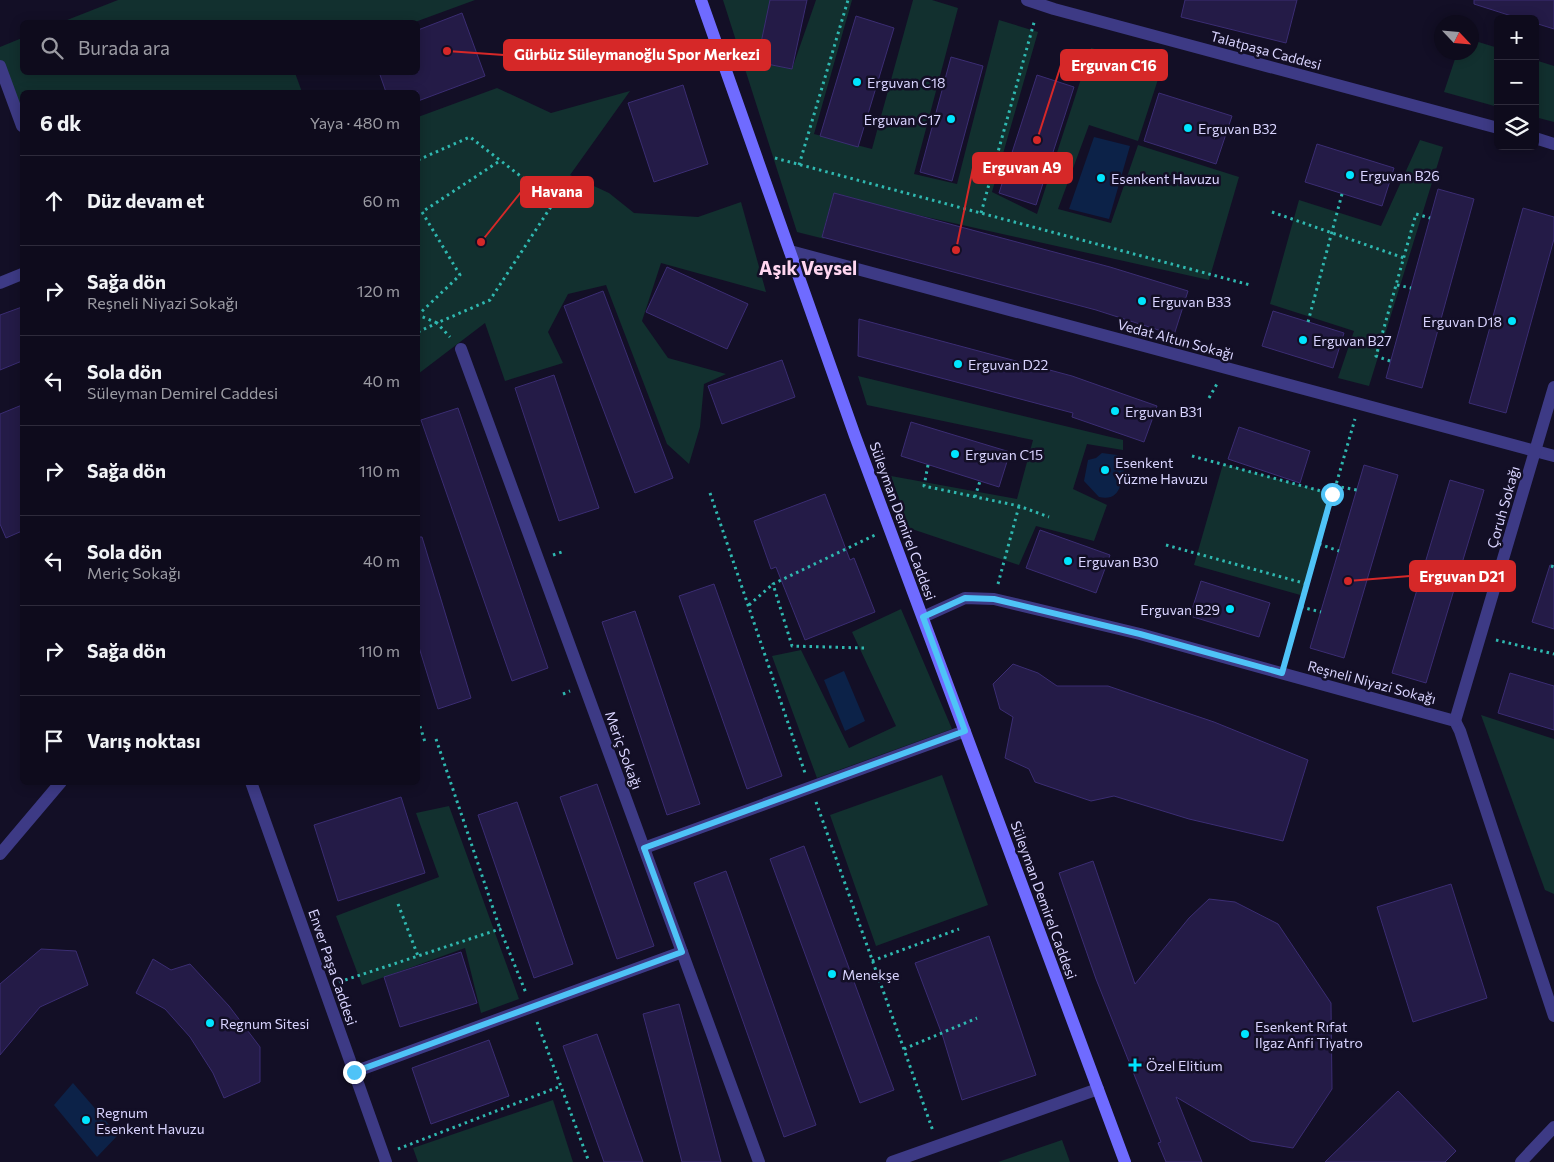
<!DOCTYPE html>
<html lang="tr">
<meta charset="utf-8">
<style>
body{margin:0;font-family:Commissioner,sans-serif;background:#171425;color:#f1f3f6}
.controls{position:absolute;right:15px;top:15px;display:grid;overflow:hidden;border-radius:8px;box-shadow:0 2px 12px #0003}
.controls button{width:45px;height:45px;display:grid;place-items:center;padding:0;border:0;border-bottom:1px solid #2e2b3b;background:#0e0b1c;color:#f1f3f6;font:25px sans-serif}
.compass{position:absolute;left:1434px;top:15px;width:45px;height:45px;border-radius:50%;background:#0e0b1c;box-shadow:0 2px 12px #0003;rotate:116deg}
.stop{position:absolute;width:15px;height:15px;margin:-11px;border:4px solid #4fc3f7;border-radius:50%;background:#fff}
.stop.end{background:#4fc3f7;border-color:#fff;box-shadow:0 1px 5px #0008}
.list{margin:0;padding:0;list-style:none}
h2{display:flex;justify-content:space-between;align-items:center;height:65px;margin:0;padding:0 20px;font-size:21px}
h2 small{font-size:16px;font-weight:400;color:#9b9ba3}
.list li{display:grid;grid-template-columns:32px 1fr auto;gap:15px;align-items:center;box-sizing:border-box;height:90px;padding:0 20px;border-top:1px solid #2e2b3b}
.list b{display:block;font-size:19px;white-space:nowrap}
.list p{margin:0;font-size:16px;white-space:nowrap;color:#9b9ba3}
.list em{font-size:16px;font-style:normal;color:#9b9ba3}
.icon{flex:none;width:28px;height:28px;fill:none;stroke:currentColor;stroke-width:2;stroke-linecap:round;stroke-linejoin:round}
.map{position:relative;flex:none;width:1554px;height:1162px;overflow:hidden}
.search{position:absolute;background:#0e0b1c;box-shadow:0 2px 12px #0003;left:20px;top:20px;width:400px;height:55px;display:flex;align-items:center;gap:12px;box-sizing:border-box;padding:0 18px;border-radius:8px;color:#9b9ba3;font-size:19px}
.panel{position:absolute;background:#0e0b1c;box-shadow:0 2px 12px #0003;left:20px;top:90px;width:400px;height:695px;border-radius:8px}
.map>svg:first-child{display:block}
.green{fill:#12302f}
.water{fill:#0c2248}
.building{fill:#241b47;stroke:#3b2d73}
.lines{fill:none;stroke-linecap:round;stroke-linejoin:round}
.path{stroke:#2fb8b0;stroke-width:3;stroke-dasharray:2.5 4;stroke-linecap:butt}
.minor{stroke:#3d3a85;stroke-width:12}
.tertiary{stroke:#3d3a85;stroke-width:12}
.secondary{stroke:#6f6bff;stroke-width:12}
.route{stroke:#4fc3f7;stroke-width:6}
.poi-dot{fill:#00e5ff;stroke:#130f26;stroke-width:2}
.labels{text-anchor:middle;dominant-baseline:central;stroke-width:5;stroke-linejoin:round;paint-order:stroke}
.street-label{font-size:14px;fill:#d9d4ff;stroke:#130f26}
.poi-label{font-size:14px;fill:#d9d4ff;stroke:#130f26;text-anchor:start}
.district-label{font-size:19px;font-weight:bold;fill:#ffd6f0;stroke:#130f26}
.leader{fill:none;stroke:#d62828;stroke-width:2}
.callout-dot{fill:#d62828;stroke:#130f26;stroke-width:2}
.callout{fill:#d62828;stroke:#d62828;stroke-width:2}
.callout-label{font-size:15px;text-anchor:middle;font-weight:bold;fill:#fff}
</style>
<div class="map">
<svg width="1554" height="1162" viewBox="0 0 1554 1162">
<rect width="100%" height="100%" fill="#130f26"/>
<g class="green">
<path d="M118,0H475L415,22H62Z"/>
<path d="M723,0H770L758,61L792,69L816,0H852L814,134L872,149L913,0H932L958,8L914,174L957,184L999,20L1038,32L992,192L1037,214L1091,48L1162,67L1138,141L1089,125L1058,209L1111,223L1138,145L1239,177L1209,280L904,212L834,193L822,236L825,239L797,232Z"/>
<path d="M22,38V72L295,73L302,92H22V126L0,62V47Z"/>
<path d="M1472,40L1498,48V107L1444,92L1457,53L1472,52Z"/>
<path d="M1535,60L1554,66V122L1535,117Z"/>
<path d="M497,88L551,113L630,91L570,175L609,193L634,213L698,217L741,202L766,292L661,263L642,321L668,358L726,374L704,384L700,427L689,464L667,444L606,285L568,294L548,332L563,363L505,381L485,323L418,374V117Z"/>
<path d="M1420,140L1443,147L1369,386L1338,378L1354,331L1270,304L1299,200L1381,226Z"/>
<path d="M858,376L1123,440V450L1087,444L1073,489L1107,505L1094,541L1036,526L1019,565L909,528L891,476L1017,499L1033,440L867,405Z"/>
<path d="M1223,464L1332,494L1304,596L1194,565Z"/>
<path d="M901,609L952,729L817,778L772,656L801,650L849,748L896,726L852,632Z"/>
<path d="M1481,715L1554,739V894L1545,890Z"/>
<path d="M942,775L988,905L876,946L830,815Z"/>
<path d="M449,806L519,999L481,1013L465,948L362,985L336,916L439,877L416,813Z"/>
<path d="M553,1100L573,1162H418L413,1148Z"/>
<path d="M1062,1140L1070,1162H998Z"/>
</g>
<g class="water">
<path d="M1094,137L1130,146L1109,219L1069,209Z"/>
<path d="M1102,453L1117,455L1125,464C1121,481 1122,502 1099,497L1084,481L1088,460L1096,458Z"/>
<path d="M844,671L865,721L845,731L824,680Z"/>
<path d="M73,1083L118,1135L97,1157L54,1105Z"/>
</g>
<g class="building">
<path d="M770,0H807L792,69L757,62Z"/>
<path d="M1185,0H1297L1286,43L1181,17Z"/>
<path d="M1474,0H1554V29L1535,23V19H1521L1474,4Z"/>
<path d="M462,13L485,76L418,101V92H386L379,72H418V30Z"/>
<path d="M856,16L894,28L858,147L820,136Z"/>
<path d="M951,57L983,66L952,181L920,172Z"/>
<path d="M1037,75L1074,87L1036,205L999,193Z"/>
<path d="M683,85L708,164L654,182L628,103Z"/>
<path d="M1159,93L1232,116L1216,164L1144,141Z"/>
<path d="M1317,144L1394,168L1382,206L1305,182Z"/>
<path d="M1438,189L1474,199L1422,388L1386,378Z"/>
<path d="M834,193L1110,267L1188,291L1174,335L1096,310L822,237Z"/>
<path d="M1523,208L1554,217V239L1506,413L1469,403Z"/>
<path d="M667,267L748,304L727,349L646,312Z"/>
<path d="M603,291L673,478L635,493L564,306Z"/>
<path d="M22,307V361L0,370V315Z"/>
<path d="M1273,311L1344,333L1333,368L1262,346Z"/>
<path d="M859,319L1072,376L1157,406L1144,442L1072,417L1073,413L858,356Z"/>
<path d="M782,360L795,397L722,424L708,386Z"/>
<path d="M554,375L599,508L559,521L515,388Z"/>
<path d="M22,405V531L6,538L0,524V414Z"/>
<path d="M458,408L548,668L512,681L421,420Z"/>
<path d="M911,422L1010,452L999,487L901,456Z"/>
<path d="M1239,427L1310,451L1300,483L1228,459Z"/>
<path d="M1364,465L1398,475L1344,658L1310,648Z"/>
<path d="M1450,480L1484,490L1426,683L1392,673Z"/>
<path d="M825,494L850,560L854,558L875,612L805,640L776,567L771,569L754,521Z"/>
<path d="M1040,530L1110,555L1096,593L1026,568Z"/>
<path d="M418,537H422L471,698L438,709L418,644Z"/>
<path d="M1550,565L1554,566V629L1532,622Z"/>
<path d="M1201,581L1270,603L1259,637L1190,616Z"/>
<path d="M714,584L782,776L747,789L679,596Z"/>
<path d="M635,611L700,804L667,815L602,622Z"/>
<path d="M1013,664L1038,673L1057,686H1108L1214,722L1308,760L1283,841L1189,819L1114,796L1091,801L1035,782L1029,769L1005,758L1013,717L1000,709L993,684Z"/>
<path d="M1510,673L1554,686V730L1498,713Z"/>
<path d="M597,784L654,946L617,959L560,797Z"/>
<path d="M401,797L425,873L338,901L314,825Z"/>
<path d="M517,802L573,964L534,978L478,815Z"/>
<path d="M804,846L894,1090L860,1103L770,859Z"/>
<path d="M1093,861L1135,984L1189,918L1209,899L1235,902L1278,924L1331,1003L1332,1089L1293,1148L1251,1141L1176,1097L1202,1162H1166L1158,1143L1161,1142L1096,979L1059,873Z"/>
<path d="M726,871L816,1125L784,1137L694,883Z"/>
<path d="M1451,884L1487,998L1413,1022L1377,907Z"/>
<path d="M989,936L1036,1075L962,1100L943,1037L915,963Z"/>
<path d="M41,949L76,951L88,985L40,1007L0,1055V984Z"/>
<path d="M461,952L477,1003L400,1027L384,977Z"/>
<path d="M153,959L171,970L190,964L229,1006L260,1047V1082L224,1098L213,1073L190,1037L165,1009L136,993Z"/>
<path d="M679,1004L721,1162H682L643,1014Z"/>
<path d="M597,1034L643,1162H604L563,1046Z"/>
<path d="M489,1040L509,1096L431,1124L412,1068Z"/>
<path d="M1398,1091L1456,1151L1445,1162H1325Z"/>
</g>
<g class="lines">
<g class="path">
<path d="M775,158L1250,285"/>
<path d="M418,160L470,137L554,202L490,300L437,323L418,315L460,275L422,212L501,160"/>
<path d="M799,165L848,0"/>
<path d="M1272,212L1404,258"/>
<path d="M981,213L1035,19"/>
<path d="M1397,285L1411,288"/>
<path d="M1308,322L1342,194"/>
<path d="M418,332L437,323L450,337"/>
<path d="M1390,361L1376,356L1416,214L1430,218"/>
<path d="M1209,398L1218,382"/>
<path d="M1192,456L1332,494"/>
<path d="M928,465L924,486L1019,506L1049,517"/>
<path d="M1335,486L1357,490"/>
<path d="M710,493L805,773"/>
<path d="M975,497L980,481"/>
<path d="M1319,544L1339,551"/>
<path d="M1166,545L1307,584"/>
<path d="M553,555L565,551"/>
<path d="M1551,566L1554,567"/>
<path d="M998,584L1019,506"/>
<path d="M749,605L773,584"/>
<path d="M1301,607L1321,612"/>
<path d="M1496,640L1554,654"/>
<path d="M864,648L792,646L773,584L875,535"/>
<path d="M1286,658L1355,419"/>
<path d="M563,694L570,691"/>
<path d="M418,720L425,742"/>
<path d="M436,739L500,929"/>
<path d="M816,802L933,1131"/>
<path d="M398,904L418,956"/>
<path d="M872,961L959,929"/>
<path d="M339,982L500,929L526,993"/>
<path d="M537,1022L589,1162"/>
<path d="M904,1049L977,1018"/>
<path d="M398,1149L561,1086"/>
</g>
<g class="minor">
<path d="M0,66L22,126"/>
<path d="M790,251L1554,456"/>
<path d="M0,283L22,274"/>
<path d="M461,349L759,1162"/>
<path d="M923,617L965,598L994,599L1140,634L1455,721L1460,731L1554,1016"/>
<path d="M1455,721L1554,387"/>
<path d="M251,782L386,1162"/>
<path d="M644,848L965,731"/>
<path d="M0,854L61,782"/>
<path d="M354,1072L682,952"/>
<path d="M892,1162L1098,1089"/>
<path d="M1521,1162L1554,1127"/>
</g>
<g class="tertiary">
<path d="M1027,0L1054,9L1498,128"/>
<path d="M1535,138L1554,144"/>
</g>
<path class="secondary" d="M701,0L855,436L1125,1162"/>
</g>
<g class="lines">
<path class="route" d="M354,1072L682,952L644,848L965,731L923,617L965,598L994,599L1140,634L1282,673L1332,494"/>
</g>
<g class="poi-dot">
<circle cx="857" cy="82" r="5"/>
<circle cx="951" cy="119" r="5"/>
<circle cx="1188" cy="128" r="5"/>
<circle cx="1350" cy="175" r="5"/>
<circle cx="1101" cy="178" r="5"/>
<circle cx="1142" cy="301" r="5"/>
<circle cx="1512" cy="321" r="5"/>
<circle cx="1303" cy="340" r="5"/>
<circle cx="958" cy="364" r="5"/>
<circle cx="1115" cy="411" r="5"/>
<circle cx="955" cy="454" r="5"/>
<circle cx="1105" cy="470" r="5"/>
<circle cx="1068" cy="561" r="5"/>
<circle cx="1230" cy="609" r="5"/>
<circle cx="832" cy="974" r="5"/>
<circle cx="210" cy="1023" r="5"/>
<circle cx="1245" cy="1034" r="5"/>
<path d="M1132.5 1057.5h5v5h5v5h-5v5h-5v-5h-5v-5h5z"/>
<circle cx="86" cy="1120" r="5"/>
</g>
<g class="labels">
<g class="street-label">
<text transform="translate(1266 50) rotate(15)">Talatpaşa Caddesi</text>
<text transform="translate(1176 339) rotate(15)">Vedat Altun Sokağı</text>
<text transform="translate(1503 507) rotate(-74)">Çoruh Sokağı</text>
<text transform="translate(903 521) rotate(70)">Süleyman Demirel Caddesi</text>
<text transform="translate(1372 682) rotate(15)">Reşneli Niyazi Sokağı</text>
<text transform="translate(624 750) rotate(70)">Meriç Sokağı</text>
<text transform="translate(1044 900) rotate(70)">Süleyman Demirel Caddesi</text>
<text transform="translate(333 967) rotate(71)">Enver Paşa Caddesi</text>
</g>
<g class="poi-label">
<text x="867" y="82">Erguvan C18</text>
<text x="941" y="119" text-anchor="end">Erguvan C17</text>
<text x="1198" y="128">Erguvan B32</text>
<text x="1360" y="175">Erguvan B26</text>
<text x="1111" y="178">Esenkent Havuzu</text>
<text x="1152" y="301">Erguvan B33</text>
<text x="1502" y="321" text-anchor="end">Erguvan D18</text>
<text x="1313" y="340">Erguvan B27</text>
<text x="968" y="364">Erguvan D22</text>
<text x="1125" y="411">Erguvan B31</text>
<text x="965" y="454">Erguvan C15</text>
<text x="1115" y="462">Esenkent<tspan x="1115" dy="16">Yüzme Havuzu</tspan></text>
<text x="1078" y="561">Erguvan B30</text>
<text x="1220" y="609" text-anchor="end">Erguvan B29</text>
<text x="842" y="974">Menekşe</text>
<text x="220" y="1023">Regnum Sitesi</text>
<text x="1255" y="1026">Esenkent Rıfat<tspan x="1255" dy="16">Ilgaz Anfi Tiyatro</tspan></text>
<text x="1146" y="1065">Özel Elitium</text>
<text x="96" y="1112">Regnum<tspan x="96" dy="16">Esenkent Havuzu</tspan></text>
</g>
<g class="district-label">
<text x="808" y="267">Aşık Veysel</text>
</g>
</g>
<path class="leader" d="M447 51L504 55M1037 140L1061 65M956 250L973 168M481 242L521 192M1348 581L1410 576"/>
<g class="callout-dot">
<circle cx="447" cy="51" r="5"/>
<circle cx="1037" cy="140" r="5"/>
<circle cx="956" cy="250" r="5"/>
<circle cx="481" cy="242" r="5"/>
<circle cx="1348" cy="581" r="5"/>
</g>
<g class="callout">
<rect x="504" y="40" width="266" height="30" rx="5"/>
<rect x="1061" y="50" width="106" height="30" rx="5"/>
<rect x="973" y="153" width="99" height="30" rx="5"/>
<rect x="521" y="177" width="72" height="30" rx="5"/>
<rect x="1410" y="561" width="105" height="30" rx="5"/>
</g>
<g class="callout-label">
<text x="637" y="60">Gürbüz Süleymanoğlu Spor Merkezi</text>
<text x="1114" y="71">Erguvan C16</text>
<text x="1022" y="173">Erguvan A9</text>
<text x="557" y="197">Havana</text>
<text x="1462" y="582">Erguvan D21</text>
</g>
</svg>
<div class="controls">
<button>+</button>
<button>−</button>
<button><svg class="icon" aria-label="layers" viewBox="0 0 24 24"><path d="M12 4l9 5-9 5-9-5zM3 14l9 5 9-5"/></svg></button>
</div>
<svg class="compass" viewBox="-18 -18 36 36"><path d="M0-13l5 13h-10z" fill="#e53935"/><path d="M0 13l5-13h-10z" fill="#9b9ba3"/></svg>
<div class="stop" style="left:1332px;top:494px"></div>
<div class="stop end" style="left:354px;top:1072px"></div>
<div class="search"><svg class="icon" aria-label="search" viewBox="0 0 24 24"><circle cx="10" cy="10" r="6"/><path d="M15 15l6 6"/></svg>Burada ara</div>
<section class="panel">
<h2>6 dk<small>Yaya · 480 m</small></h2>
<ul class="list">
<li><svg class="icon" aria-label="ahead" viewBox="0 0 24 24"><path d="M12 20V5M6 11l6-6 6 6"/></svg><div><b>Düz devam et</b></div><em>60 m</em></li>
<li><svg class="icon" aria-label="right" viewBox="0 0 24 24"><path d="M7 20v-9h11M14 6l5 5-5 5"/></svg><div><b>Sağa dön</b><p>Reşneli Niyazi Sokağı</p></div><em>120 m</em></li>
<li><svg class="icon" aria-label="left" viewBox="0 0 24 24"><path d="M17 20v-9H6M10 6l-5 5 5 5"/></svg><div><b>Sola dön</b><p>Süleyman Demirel Caddesi</p></div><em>40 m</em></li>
<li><svg class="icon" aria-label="right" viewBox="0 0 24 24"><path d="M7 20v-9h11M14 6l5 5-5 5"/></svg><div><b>Sağa dön</b></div><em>110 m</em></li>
<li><svg class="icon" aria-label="left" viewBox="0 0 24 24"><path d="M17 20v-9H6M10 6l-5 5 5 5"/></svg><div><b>Sola dön</b><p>Meriç Sokağı</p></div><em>40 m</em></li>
<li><svg class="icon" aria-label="right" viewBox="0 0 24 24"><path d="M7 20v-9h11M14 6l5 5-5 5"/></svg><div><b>Sağa dön</b></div><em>110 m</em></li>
<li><svg class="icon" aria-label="arrive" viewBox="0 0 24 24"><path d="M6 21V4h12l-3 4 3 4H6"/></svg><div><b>Varış noktası</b></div></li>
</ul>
</section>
</div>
